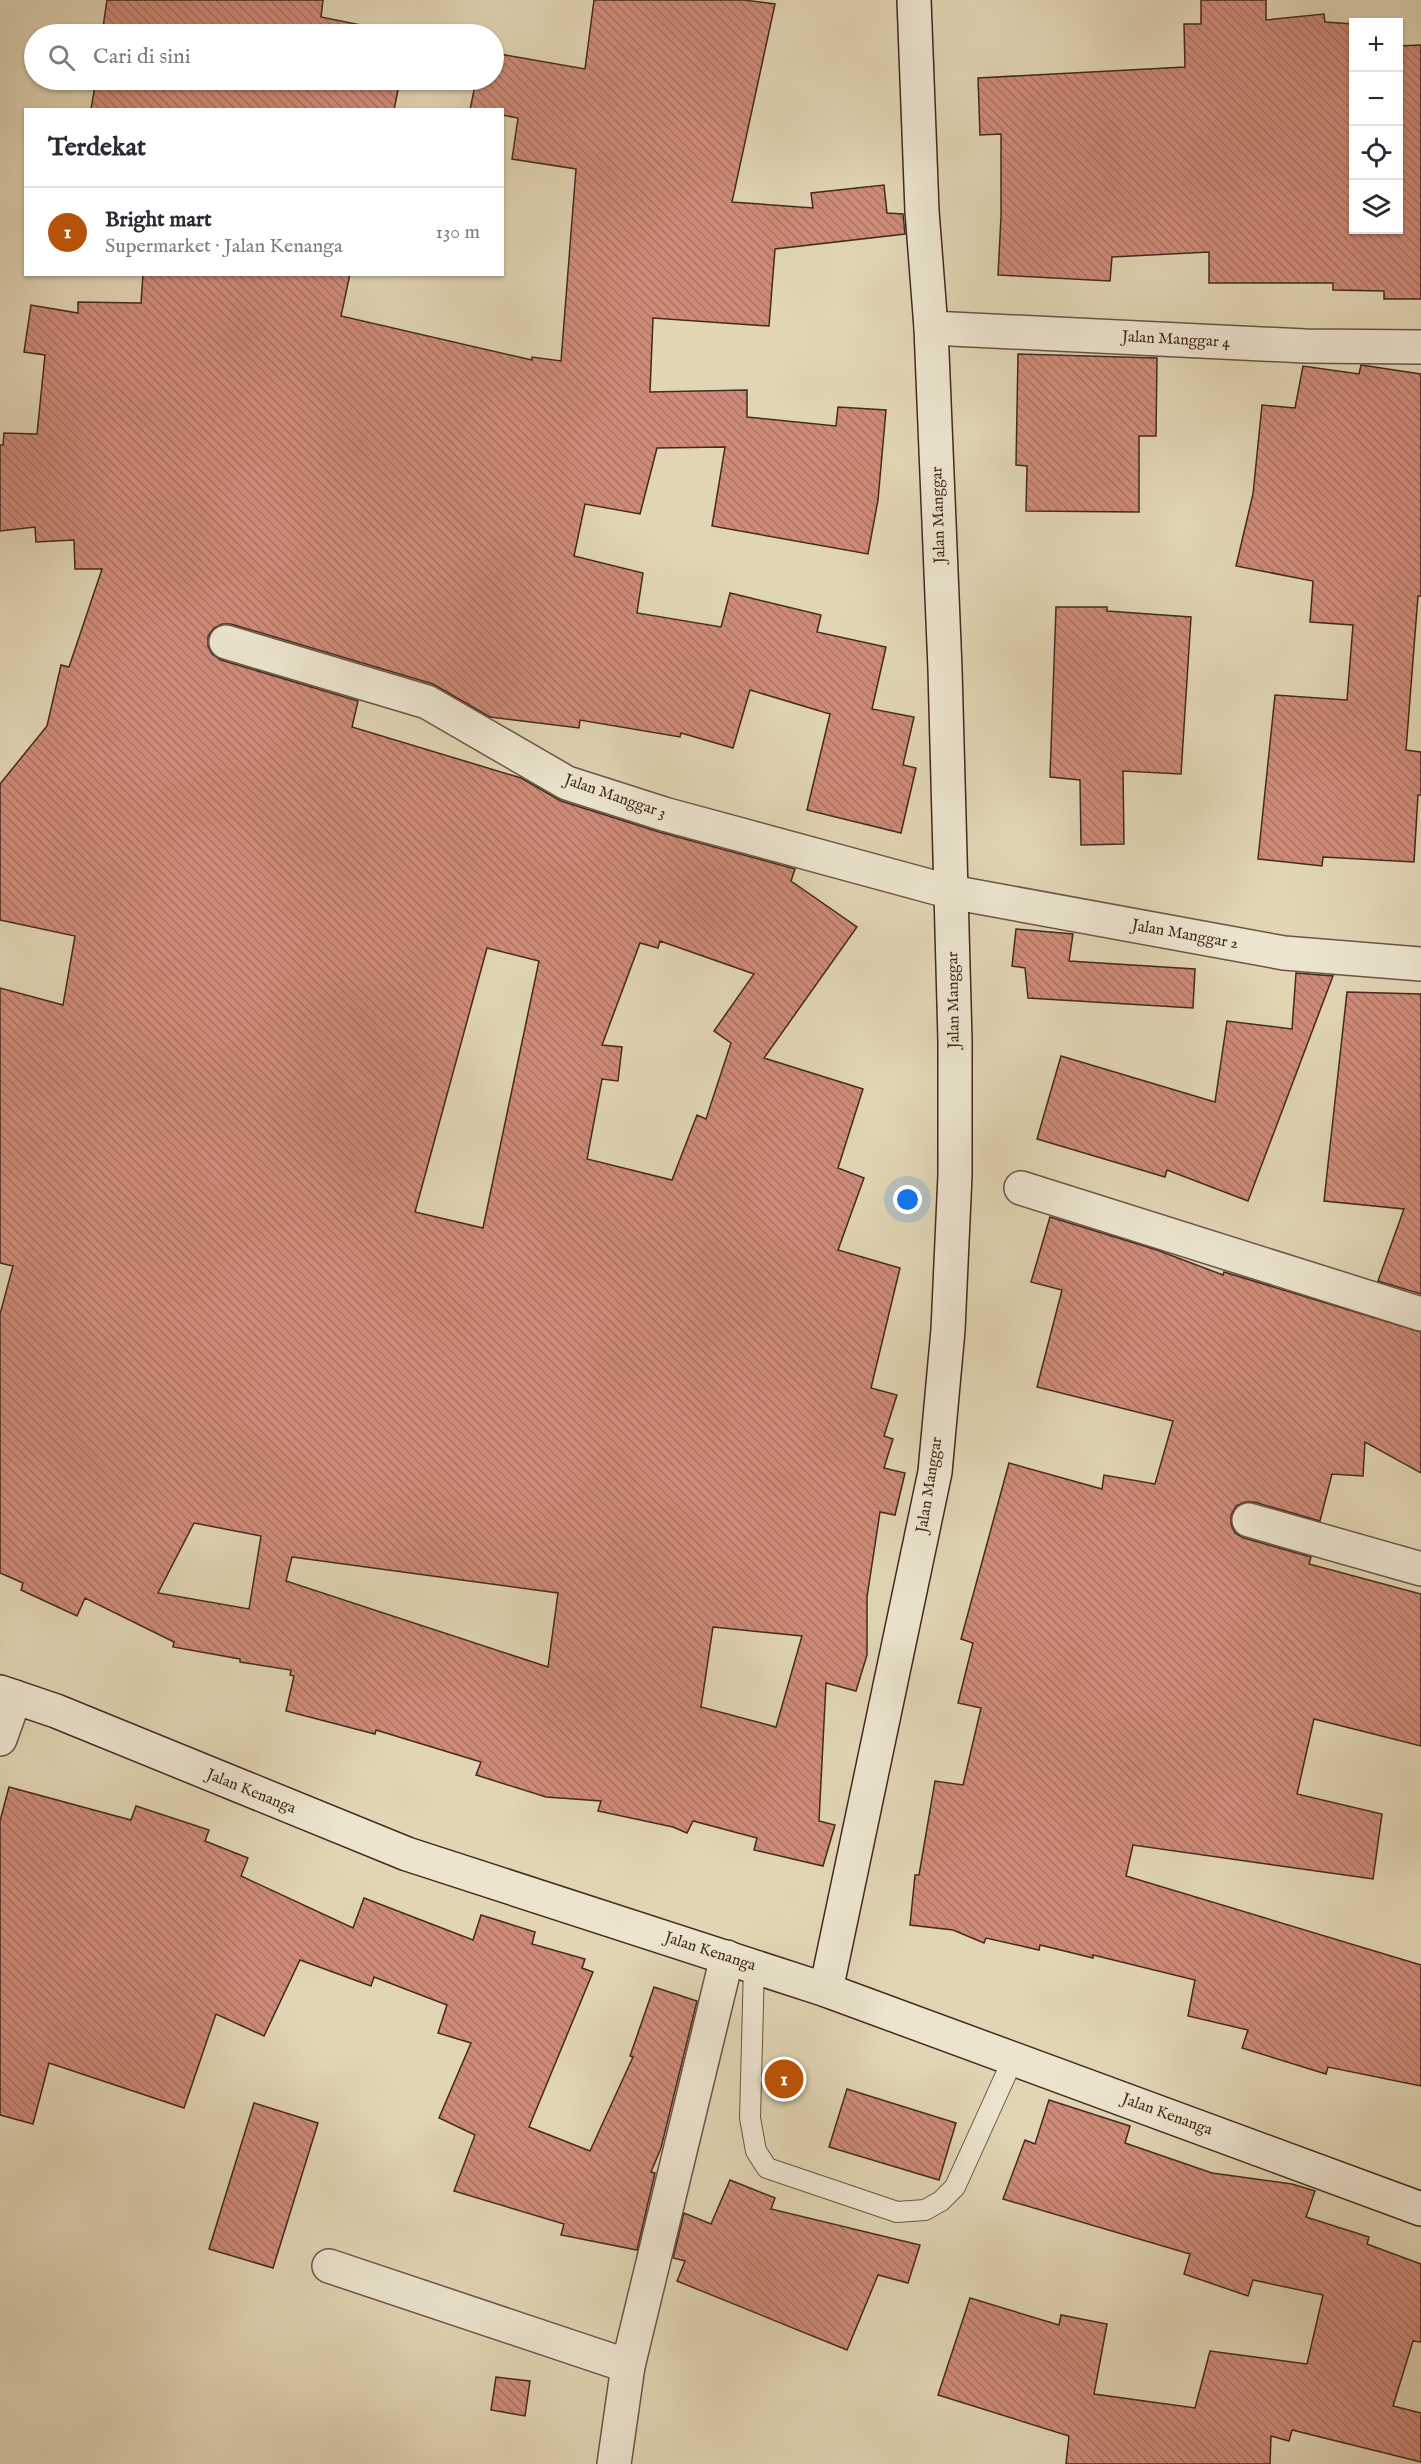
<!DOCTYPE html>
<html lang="id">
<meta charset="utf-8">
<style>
body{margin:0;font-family:"IM FELL English",serif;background:#f2f2f3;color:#2b2b33}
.controls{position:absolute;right:18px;top:18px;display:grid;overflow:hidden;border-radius:0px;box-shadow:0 2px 4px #0004}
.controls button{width:54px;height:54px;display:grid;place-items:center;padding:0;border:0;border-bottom:2px solid #e1e1e2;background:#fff;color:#2b2b33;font:30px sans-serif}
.you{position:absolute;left:908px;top:1200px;width:21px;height:21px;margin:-15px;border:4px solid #fff;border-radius:50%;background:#1a73e8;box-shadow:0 0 0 9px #1a73e833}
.badge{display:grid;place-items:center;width:39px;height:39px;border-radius:50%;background:#b45309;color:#fff;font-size:20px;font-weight:700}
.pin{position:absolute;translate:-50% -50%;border:3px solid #fff;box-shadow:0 2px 6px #0006}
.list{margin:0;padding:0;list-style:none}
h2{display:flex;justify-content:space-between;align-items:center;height:78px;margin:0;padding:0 24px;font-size:26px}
h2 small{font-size:20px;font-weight:400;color:#7c7c81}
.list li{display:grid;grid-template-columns:39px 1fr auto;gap:18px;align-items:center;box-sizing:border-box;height:90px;padding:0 24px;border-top:2px solid #e1e1e2}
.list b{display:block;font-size:22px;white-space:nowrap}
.list p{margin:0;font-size:20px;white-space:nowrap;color:#7c7c81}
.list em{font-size:20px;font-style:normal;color:#7c7c81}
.icon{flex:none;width:33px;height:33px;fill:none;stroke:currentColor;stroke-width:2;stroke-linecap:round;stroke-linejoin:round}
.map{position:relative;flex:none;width:1421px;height:2464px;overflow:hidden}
.search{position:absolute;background:#fff;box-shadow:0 2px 4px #0004;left:24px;top:24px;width:480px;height:66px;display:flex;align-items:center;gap:15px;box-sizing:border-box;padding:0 21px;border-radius:33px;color:#7c7c81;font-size:22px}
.panel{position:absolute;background:#fff;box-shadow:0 2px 4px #0004;left:24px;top:108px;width:480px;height:168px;border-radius:0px}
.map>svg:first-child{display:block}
.building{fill:url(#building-back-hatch);stroke:#44291f;stroke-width:1.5;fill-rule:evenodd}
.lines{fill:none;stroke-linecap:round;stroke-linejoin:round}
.lane-casing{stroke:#6b5444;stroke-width:22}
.street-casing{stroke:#6b5444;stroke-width:36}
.secondary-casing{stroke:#44291f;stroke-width:36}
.lane{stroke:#ece4ce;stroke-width:20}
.street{stroke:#ece4ce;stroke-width:33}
.secondary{stroke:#ece4ce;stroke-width:33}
.labels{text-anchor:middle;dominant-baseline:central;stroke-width:4.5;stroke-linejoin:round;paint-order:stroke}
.street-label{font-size:16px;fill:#44291f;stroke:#ece4ce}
</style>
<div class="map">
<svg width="1421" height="2464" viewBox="0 0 1421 2464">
<defs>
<pattern id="building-back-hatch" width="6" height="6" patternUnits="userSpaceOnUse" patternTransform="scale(1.5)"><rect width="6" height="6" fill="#cf8b79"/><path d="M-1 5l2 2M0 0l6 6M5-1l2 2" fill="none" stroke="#aa7263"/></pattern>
</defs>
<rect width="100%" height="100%" fill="#e1d5b4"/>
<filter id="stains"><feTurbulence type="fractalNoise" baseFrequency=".00333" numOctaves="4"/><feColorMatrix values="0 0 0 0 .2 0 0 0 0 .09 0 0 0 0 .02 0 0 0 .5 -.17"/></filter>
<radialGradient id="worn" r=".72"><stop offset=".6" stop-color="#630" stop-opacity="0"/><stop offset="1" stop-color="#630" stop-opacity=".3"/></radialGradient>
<g class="building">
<path d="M107,0H323L321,17L405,34H102Z"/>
<path d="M594,0H744L775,4L732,202L813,208L811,193L884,185L887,213L903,214L905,234L775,249L769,326L653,318L650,392L747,390V417L836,426L838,407L886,410L878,500L868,554L712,526L725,447L657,448L640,514L585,504L574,556L643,573L637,613L721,627L730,593L821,615L817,632L886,647L872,709L914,717L903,765L916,768L901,833L807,810L830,714L750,690L733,748L681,733L680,737L580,720L579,728L490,717L433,684L231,624H222L214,628L208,636V646L212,654L221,660L358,701L352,727L521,778L561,801L659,832L795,869L791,881L857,927L764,1058L863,1089L838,1168L864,1178L838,1250L900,1268L871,1388L897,1395L884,1436L893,1439L884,1468L905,1473L895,1515L880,1512L867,1597V1655L856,1691L826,1683L819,1821L835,1825L823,1866L754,1850L757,1838L693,1821L687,1833L673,1827L598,1811L601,1801L546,1797L476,1775L481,1762L376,1730L375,1734L286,1711L294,1676L290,1675L291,1670L240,1662V1659L173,1647L174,1642L85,1598L77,1616L21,1590L23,1583L0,1573V1314L13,1266L0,1263V988L63,1005L75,936L0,920V784L47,726L61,665L69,667L102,569H75L74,540L36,542L35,527L0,531V445H3L4,433L37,434L45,355L24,352L31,305L78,313V302L141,303L143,274H350L341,316L532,360V357L561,361L576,169L512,159L518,118L502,115V110H470L476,80H494V53L585,69ZM660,941L754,974L714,1031L731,1043L706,1119L697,1115L672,1180L587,1159L602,1079L618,1081L622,1047L602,1045L640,943L658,948ZM487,948L539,961L483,1228L415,1212ZM194,1523L261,1536L249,1609L158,1593ZM292,1557L558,1593L548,1667L286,1581ZM713,1627L802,1636L776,1727L701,1707Z"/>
<path d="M1201,0H1266V20L1324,14L1325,22L1353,24V230H1398V46L1421,45V299H1384V291L1333,290V283H1209V252L1112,257L1110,281L998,275L1001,217V134L980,135L978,78L1185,67L1184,24H1201Z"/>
<path d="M96,80H400L394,110L91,109Z"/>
<path d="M1018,354L1157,358L1156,436H1139V512L1026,511L1027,466L1016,465Z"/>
<path d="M1361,365L1421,374V596H1418L1406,750L1421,752V795H1418L1414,862L1323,857L1322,866L1258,859L1275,695L1347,700L1353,625L1310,622L1313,581L1236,566L1253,494L1262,405L1295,408L1303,366L1359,374Z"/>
<path d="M1056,607H1107V611L1191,617L1181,774L1123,771L1124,844L1081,845L1080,780L1050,777Z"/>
<path d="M1016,929L1073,934L1069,961L1195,969L1193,1008L1028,998L1025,968L1012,966Z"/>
<path d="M1296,973L1333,976L1248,1201L1167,1170L1165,1177L1037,1139L1061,1056L1215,1102L1227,1021L1292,1029Z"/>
<path d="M1347,992L1421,994V1294L1378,1281L1404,1209L1324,1201Z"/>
<path d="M1050,1217L1157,1250L1223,1275L1224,1272L1421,1332V1473L1365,1442L1363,1476L1332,1474L1320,1521L1254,1502H1245L1236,1506L1231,1515V1524L1235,1533L1244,1538L1311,1557L1309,1564L1421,1594V1746L1314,1719L1297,1794L1382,1814L1373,1879L1133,1845L1126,1876L1421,1965V2086L1328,2067L1326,2074L1242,2048L1248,2030L1188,2016L1195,1980L1093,1955V1958L1040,1945L1039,1950L986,1938L984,1943L953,1930L910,1925L915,1875H919L935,1781L963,1785L981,1708L958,1703L973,1643L961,1639L1009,1463L1102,1489L1104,1475L1155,1484L1173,1421L1037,1387L1062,1290L1031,1282Z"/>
<path d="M9,1787L131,1820L136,1806L209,1830L205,1841L248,1858L241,1876L353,1928L364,1898L473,1940L481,1915L535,1932L532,1944L585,1959L582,1968L593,1972L529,2127L590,2151L633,2057L630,2056L654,1987L697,2001L661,2148L651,2172L655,2173L637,2250L561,2235L564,2224L454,2191L475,2135L439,2118L471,2043L438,2033L447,2005L374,1977L371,1986L300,1960L264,2036L216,2014L184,2108L49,2063L33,2124L0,2115V1821Z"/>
<path d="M847,2089L956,2123L939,2180L829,2147Z"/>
<path d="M1049,2100L1130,2126L1125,2143L1212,2173L1292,2184L1315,2191L1306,2217L1369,2237L1367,2244L1421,2264V2342L1413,2341L1393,2406L1421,2413V2462L1292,2430L1289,2441L1271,2436L1270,2464H1066L1069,2436L938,2395L970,2298L1059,2325L1061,2315L1107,2324L1094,2394L1195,2408L1210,2351L1307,2364L1323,2295L1253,2280L1248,2296L1184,2274L1190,2254L1003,2199L1025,2140L1035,2144Z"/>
<path d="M254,2103L318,2123L273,2268L209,2249Z"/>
<path d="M730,2180L775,2198L771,2209L920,2245L908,2283L878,2275L847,2350L677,2281L685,2261L673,2258L684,2213L711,2224Z"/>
<path d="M496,2377L530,2381L525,2416L491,2410Z"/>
</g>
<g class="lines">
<defs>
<path id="lane" d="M754,1966L750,2118L756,2151L767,2168L897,2212L925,2210L941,2201L955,2187L1013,2059"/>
<g id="street">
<path d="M931,328L1305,346L1421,347"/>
<path d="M226,642L427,702L567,783L664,814L951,892L1284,953L1421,964"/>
<path d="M1021,1188L1421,1314"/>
<path d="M1249,1520L1421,1569"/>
<path d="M0,1739L15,1697"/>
<path d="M329,2266L628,2366"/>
<path d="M614,2464L628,2366L727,1957"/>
</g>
<g id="secondary">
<path d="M0,1692L56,1711L407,1854L826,1990L1421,2209"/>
<path d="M826,1990L935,1472L948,1330L955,1175V1041L945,669L931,328L922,211L914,0"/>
</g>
</defs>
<use href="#lane" class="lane-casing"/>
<use href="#street" class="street-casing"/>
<use href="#secondary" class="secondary-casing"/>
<use href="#lane" class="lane"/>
<use href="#street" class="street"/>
<use href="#secondary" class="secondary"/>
</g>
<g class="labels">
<g class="street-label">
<text transform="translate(1176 340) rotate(3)">Jalan Manggar 4</text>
<text transform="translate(939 515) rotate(-92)">Jalan Manggar</text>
<text transform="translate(615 797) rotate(19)">Jalan Manggar 3</text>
<text transform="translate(1185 935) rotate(10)">Jalan Manggar 2</text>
<text transform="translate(954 1000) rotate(-91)">Jalan Manggar</text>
<text transform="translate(930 1485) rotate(-81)">Jalan Manggar</text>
<text transform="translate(251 1792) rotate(22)">Jalan Kenanga</text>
<text transform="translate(710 1952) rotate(18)">Jalan Kenanga</text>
<text transform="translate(1167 2115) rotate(20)">Jalan Kenanga</text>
</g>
</g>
<rect width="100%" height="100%" filter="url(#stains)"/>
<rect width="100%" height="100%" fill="url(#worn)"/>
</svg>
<div class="controls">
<button>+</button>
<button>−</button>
<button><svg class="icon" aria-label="locate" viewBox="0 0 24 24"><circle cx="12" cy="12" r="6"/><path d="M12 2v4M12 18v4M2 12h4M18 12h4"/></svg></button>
<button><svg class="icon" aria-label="layers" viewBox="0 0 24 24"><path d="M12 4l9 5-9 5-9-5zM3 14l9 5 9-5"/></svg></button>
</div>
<div class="you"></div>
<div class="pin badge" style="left:784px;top:2079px">1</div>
<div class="search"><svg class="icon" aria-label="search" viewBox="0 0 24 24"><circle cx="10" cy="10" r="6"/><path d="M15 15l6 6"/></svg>Cari di sini</div>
<section class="panel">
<h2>Terdekat<small></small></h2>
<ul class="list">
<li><span class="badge">1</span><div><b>Bright mart</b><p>Supermarket · Jalan Kenanga</p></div><em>130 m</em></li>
</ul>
</section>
</div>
